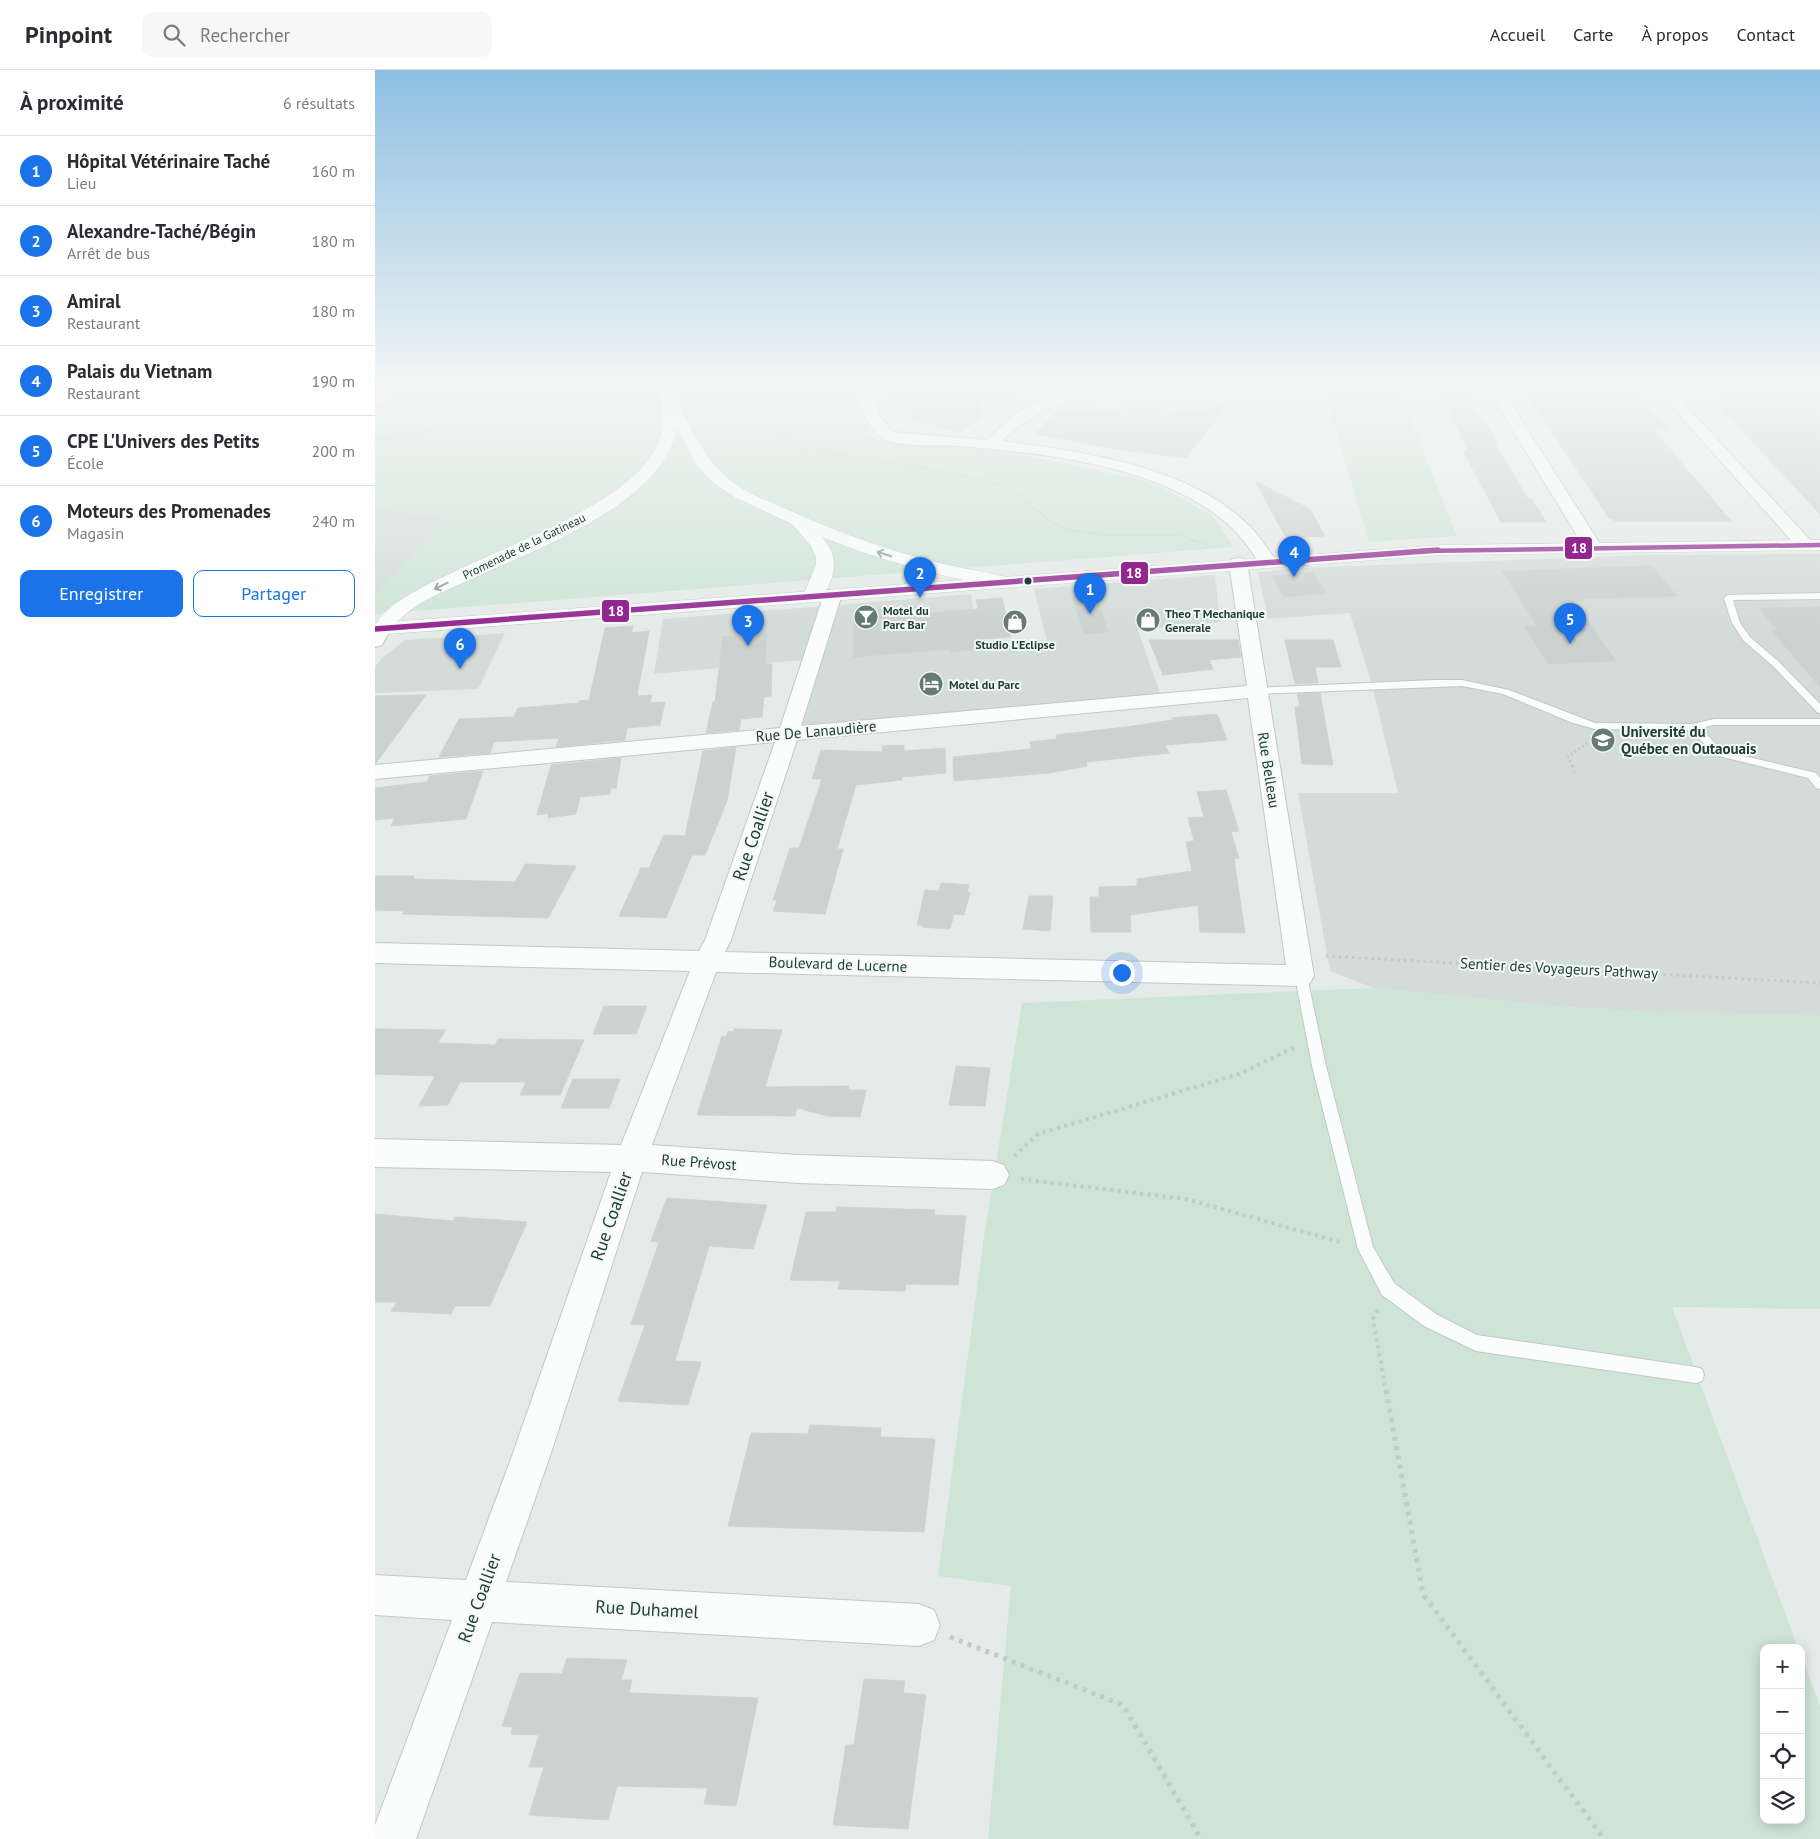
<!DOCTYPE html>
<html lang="fr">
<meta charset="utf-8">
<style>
body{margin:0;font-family:"PT Sans",sans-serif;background:#f7f7f7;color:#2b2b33}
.controls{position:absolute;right:15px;bottom:15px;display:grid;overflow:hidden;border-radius:10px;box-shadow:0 2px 12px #0003}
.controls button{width:45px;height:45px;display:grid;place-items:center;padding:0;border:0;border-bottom:1px solid #e1e1e2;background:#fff;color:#2b2b33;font:25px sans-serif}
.you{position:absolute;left:746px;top:902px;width:18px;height:18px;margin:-12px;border:4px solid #fff;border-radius:50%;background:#1a73e8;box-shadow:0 0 0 8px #1a73e833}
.badge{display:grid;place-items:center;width:32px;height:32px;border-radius:50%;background:#1a73e8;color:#fff;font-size:16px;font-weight:700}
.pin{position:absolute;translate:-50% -41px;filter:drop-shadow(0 1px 2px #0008)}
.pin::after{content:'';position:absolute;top:26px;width:18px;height:15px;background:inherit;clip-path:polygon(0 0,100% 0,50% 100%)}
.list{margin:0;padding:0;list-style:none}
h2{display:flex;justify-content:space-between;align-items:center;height:65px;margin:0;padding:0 20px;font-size:21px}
h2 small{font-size:16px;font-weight:400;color:#7c7c81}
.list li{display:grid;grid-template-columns:32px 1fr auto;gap:15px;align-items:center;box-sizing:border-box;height:70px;padding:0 20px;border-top:1px solid #e1e1e2}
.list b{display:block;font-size:19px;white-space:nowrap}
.list p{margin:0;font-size:16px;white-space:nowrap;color:#7c7c81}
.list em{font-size:16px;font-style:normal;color:#7c7c81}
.actions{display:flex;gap:10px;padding:15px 20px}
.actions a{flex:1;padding:11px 0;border:1px solid #1a73e8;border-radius:10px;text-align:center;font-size:18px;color:#1a73e8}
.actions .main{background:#1a73e8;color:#fff}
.icon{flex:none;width:28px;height:28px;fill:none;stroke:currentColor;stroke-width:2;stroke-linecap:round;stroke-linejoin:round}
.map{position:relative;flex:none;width:1445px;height:1769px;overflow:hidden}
header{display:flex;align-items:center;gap:30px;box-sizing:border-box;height:70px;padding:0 25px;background:#fff;border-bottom:1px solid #e1e1e2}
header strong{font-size:24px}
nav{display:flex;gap:28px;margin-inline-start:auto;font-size:18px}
.search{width:350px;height:45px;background:#f7f7f7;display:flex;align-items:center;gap:12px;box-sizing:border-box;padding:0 18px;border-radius:10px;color:#7c7c81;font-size:19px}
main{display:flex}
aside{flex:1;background:#fff}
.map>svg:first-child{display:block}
.built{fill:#d3dcd8}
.green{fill:#cee4d6}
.building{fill:#ccd2d0;stroke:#ced4d1}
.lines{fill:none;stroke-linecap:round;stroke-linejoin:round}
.service-casing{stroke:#c2c8c5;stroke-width:2}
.minor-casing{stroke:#c2c8c5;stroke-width:2}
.tertiary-casing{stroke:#c2c8c5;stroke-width:1}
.secondary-casing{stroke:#c1c8c6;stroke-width:1}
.path-far4{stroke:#c1cbc8;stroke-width:2;stroke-dasharray:1 2;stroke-linecap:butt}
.path-far3{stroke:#c1cbc8;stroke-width:2.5;stroke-dasharray:2 2.5;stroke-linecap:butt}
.path-far2{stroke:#c1cbc8;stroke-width:3;stroke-dasharray:2.5 4;stroke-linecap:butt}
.path-far1{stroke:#c1cbc8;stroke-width:4;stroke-dasharray:3 4.5;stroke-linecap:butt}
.path{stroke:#c1cbc8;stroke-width:5;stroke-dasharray:4 5.5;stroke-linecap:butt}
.service{fill:#fbfcfc;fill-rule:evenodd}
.minor{fill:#fbfcfc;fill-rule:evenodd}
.tertiary{fill:#fbfcfc;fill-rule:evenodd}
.secondary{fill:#fbfcfc;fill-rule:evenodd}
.bus-1-far1-casing{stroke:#f3f9f7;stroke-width:6}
.bus-1-casing{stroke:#f3f9f7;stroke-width:8}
.bus-1-far1{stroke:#922790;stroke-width:4.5}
.bus-1{stroke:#922790;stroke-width:5.5}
.oneway{stroke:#8e9d9a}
.bus-dot{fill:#223e38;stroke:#f3f9f7;stroke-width:2}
.labels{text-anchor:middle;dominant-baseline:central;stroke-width:4;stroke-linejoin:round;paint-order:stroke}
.far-street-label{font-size:12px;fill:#223e38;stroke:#f3f9f7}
.far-poi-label{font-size:12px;font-weight:bold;fill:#223e38;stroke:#f3f9f7;text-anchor:start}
.street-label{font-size:15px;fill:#223e38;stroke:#f3f9f7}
.poi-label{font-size:15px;font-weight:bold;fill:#223e38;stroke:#f3f9f7;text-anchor:start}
.near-street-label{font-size:18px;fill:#223e38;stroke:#f3f9f7}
.line-badge{stroke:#f3f9f7;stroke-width:2}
.badge-label{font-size:14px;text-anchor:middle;font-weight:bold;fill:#fff}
</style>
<header>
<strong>Pinpoint</strong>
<div class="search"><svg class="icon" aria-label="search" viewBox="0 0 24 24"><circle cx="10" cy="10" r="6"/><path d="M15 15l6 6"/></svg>Rechercher</div>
<nav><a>Accueil</a><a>Carte</a><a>À propos</a><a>Contact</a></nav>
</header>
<main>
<aside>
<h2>À proximité<small>6 résultats</small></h2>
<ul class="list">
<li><span class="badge">1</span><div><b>Hôpital Vétérinaire Taché</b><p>Lieu</p></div><em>160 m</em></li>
<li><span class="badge">2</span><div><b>Alexandre-Taché/Bégin</b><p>Arrêt de bus</p></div><em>180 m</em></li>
<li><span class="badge">3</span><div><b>Amiral</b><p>Restaurant</p></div><em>180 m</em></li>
<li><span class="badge">4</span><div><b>Palais du Vietnam</b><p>Restaurant</p></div><em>190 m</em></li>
<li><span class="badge">5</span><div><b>CPE L'Univers des Petits</b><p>École</p></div><em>200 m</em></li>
<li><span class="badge">6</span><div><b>Moteurs des Promenades</b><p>Magasin</p></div><em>240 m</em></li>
</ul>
<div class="actions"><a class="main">Enregistrer</a><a>Partager</a></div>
</aside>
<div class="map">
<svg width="1445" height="1769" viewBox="0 0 1445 1769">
<rect width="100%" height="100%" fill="#e5ebe8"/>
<g class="built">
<path d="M0,438L72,448L0,527Z"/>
<path d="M1445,484V945L1283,943L1177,936L998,918L955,901L923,723H1023L997,615L975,543L893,549L883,502L925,498L1270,485Z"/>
<path d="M840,505L845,552L763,560L787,629L413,663L437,589L279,604L288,549L596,524L603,576L671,570L673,575L659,519Z"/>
<path d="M130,563L103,619L0,623V597L7,588L30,570Z"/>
</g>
<g class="green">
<path d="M24,313H475L486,348L496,366L507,371L607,376L764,409L789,419L837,445L859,477L0,544V527L72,448L0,438V332Z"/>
<path d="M947,313H1021L1082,466L994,472Z"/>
<path d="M998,918L1177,936L1283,943L1445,945V1239L1297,1237L1423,1578H1389V1750H1426V1586L1445,1636V1769H613L636,1516L563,1506L609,1167L647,933Z"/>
</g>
<g class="building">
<path d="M515,313H649L650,321L604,333L606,348L585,362L541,350L515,333Z"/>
<path d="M1153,313H1254L1293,358H1277L1356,451H1241L1234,448L1150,321H1159Z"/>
<path d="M1336,313H1436L1445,321V444L1345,337H1358Z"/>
<path d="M1066,322H1091L1105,347H1108L1123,375H1121L1153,429H1157L1171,452H1126L1088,381H1093Z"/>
<path d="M852,336L811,388L741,379L660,364L681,342L790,337L793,344Z"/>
<path d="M880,411L935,439L950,466L911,468Z"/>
<path d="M1277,496L1302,526L1207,529L1208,531H1199L1241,591L1173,594L1150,557L1162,556L1127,501Z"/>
<path d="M938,502L951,523L909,527L897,506Z"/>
<path d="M721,525L733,562L709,564L697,527Z"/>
<path d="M627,528L636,567L598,570L599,580L575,582V579L478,587L479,541L547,536V544L603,539L601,530Z"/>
<path d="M1445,537V617L1396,560L1401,559L1383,538Z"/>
<path d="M258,556L256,563L274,561L262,626L277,625L275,633L290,632L285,655L252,658L250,670L181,677L184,668L119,672L115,683L64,687L84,649L139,647L143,638L204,633V631L214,630L230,558Z"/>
<path d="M392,563L390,594H397L396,626L389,627L387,647L366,649L364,660L331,663L338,632H340L348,567Z"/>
<path d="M774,570H863L866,587L834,590L838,599L788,605Z"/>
<path d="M910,570H958L966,597H940L943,613L920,614Z"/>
<path d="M945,623L958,695L927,694L920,637H925L922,624Z"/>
<path d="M51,625L1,693H0V626Z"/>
<path d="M842,644L852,670L790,675L794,683L711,692L712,696L675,703L579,711L578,687L656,679L655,672L682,669L681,665L751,657L797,650V648Z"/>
<path d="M529,675V681L570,678L571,703L527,707V710L481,715L462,779H468L450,844L398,841L402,830H398L415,778H424L447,709H437L446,680L508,682L507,676Z"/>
<path d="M361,677L352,731L330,785H317L291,848L244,846L266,798H274L289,765L310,766L328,681Z"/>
<path d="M246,688L241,718H236L235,724L205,727L201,744L173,748L174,743L162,745L176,695Z"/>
<path d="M108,701L91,749L16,756L20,748L0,750V718L52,712L55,706Z"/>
<path d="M851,720L864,761L856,762L864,788L859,789L870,863L825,862L823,835L755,845L756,862H716L715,827H724V817L762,816V809L817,801L811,772L819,771L813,748L829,747L822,722Z"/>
<path d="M150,794L201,796L173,848L27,844L29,841L0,840V806H39L38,809L140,812Z"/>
<path d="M566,813L594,815L592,822H595L589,845L579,844L575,859L547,857V855H542L550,820L564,821Z"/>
<path d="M654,826H678L675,861L648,859Z"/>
<path d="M229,936H272L261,964H218Z"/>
<path d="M0,959L70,960L63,973L120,975L123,969L209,970L185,1025H145L151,1012H85L73,1035L44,1036L60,1006L0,1004Z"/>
<path d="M359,959L407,960L390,1017L474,1016L473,1020H491L485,1047L453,1046L422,1038L420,1046L322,1045L347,966L351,967L353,961L359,962Z"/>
<path d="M581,996L615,998L610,1036L574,1035Z"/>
<path d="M198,1009H245L234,1038H186Z"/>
<path d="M292,1128L392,1135L378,1179L334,1176L300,1291L326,1292L313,1335L243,1331L270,1255L256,1254L284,1172L276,1171Z"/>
<path d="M462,1137L560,1140L559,1145L591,1146L583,1215L531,1214L530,1221L463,1219L465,1211L415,1210L431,1142H461Z"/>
<path d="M0,1144L78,1151L80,1147L152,1152L115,1236H80L76,1244L16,1241L22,1232H0Z"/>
<path d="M435,1355L506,1358L505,1367L560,1369L549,1462L353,1456L376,1363L433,1364Z"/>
<path d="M192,1588L252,1590L246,1610H257L254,1623L383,1628L361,1736L329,1734L333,1718L242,1716L233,1750L154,1745L169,1697H154L164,1665L136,1664L138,1657L127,1656L145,1603L187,1604Z"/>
<path d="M489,1609L530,1611L528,1623L551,1625L533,1759L458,1755L471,1675H479Z"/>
</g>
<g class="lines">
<defs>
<g id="service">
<path d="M1122,313H1137L1117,318L1114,316Z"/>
<path d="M1445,523V529L1358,530L1365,553L1375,567L1403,591L1445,634V643L1442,642L1397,595L1369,571L1357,553L1349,528L1353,525Z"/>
<path d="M1060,610H1087L1134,620L1220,653L1318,654L1339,649H1445V655H1339L1325,658L1348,681L1441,703L1445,708V719L1441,718L1433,708L1340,685L1315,660L1220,659L1198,653L1128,624L1087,616L881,624L876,621L881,618Z"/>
<path d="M926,901L931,903L932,906L951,996L998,1177L1019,1213L1061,1244L1102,1265L1321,1297L1327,1299L1329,1305L1327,1311L1321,1313L1101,1281L1049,1256L1007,1225L983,1179L937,996L920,906L921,903Z"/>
</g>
<g id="minor">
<path d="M14,313H29L5,334L0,335V324Z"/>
<path d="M480,313H494L505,347L518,362L612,370C621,362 628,353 638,346C672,322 715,313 756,313L754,316C704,328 665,333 627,371C704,381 812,396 870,452C882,462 892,478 901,491L898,495H886C877,483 869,469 858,459C793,396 670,383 584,376C564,375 522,378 506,367C490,356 483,331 480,313Z"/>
<path d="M801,313H816L819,317L811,327L806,328L725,334L718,330L725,326L802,320L805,317Z"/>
<path d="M1109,313H1123L1227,477L1224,481H1212L1209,477Z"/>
<path d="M1276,313H1290L1436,471L1439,475L1436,479H1424Z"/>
<path d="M863,488L869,489L872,493L939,906L935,913L926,916L341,902L277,1075L423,1085L618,1091L629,1095L634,1105L629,1115L618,1119L423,1113L267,1102L175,1386L131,1512L544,1534L559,1540L565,1555L559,1570L544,1576L117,1552L41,1769H0V1755L77,1550L0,1545V1505L91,1510L137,1386L236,1102L0,1097V1069L246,1075L315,901L0,893V873L324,881L330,870L400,672L0,709V695L405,658L449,524L452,520H464L467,524L426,656L872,616L854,493L857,489ZM873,628L911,895L350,882L356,870L422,670Z"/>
<path d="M7,552L14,554L16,558L7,575L0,577V554Z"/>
</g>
<path id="tertiary" d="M282,313H296C304,338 328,386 348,404C365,421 389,429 411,439C456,459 502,477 549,489C576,497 604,500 631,507L633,511L631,515L624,517C563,506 504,490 447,467C466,489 460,508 445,530H431L428,526L441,495V487L436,476L417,454L361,428L337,412L320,392L302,358C288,436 155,481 92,511C63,524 33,535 14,562H0C0,508 250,458 283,373C291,353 288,333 282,313Z"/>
<path id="secondary" d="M1445,470V480L1066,485L0,565V553L1066,475Z"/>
</defs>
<use href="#service" class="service-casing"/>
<use href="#minor" class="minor-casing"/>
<use href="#tertiary" class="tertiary-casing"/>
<use href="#secondary" class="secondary-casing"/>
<g class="path-far4">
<path d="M345,313L351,323L363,333L427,379L561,400L633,416L677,453L698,461L731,465H803L835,476"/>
<path d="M1159,344H1181"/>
<path d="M0,369C50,364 87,356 123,318L117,313"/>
</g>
<path class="path-far3" d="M1197,696L1193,687L1213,672"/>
<g class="path-far2">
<path d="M1197,695L1200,702"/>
<path d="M951,886L1445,913"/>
</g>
<g class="path-far1">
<path d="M639,1086L663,1064L864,1004L920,977"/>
<path d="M646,1109L811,1129L965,1172"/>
<path d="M1003,1240L998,1249L1011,1321"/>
</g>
<g class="path">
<path d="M1011,1320L1048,1524L1229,1769"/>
<path d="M575,1567L748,1635L826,1769"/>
</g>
<use href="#service" class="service"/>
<use href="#minor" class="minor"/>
<use href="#tertiary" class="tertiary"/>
<use href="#secondary" class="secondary"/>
<defs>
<path id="bus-1-far1" d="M1046,481L1445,475"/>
<path id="bus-1" d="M0,559L1063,480"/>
</defs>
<use href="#bus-1-far1" class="bus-1-far1-casing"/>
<use href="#bus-1" class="bus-1-casing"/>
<use href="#bus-1-far1" class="bus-1-far1"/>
<use href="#bus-1" class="bus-1"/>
</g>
<defs><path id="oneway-shaft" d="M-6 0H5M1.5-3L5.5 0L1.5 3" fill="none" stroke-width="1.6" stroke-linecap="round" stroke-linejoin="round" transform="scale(1.25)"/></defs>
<g class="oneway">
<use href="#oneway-shaft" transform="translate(509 484) rotate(-162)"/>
<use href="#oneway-shaft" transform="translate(66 516) rotate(154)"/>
</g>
<linearGradient id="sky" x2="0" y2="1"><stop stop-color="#8dbfe2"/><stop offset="0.56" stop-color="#f3f6f5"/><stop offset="1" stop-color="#f3f6f5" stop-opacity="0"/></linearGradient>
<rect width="1445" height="561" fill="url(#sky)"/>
<defs>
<symbol id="bar-disc" viewBox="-11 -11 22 22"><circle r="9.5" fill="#667b76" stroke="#f3f9f7"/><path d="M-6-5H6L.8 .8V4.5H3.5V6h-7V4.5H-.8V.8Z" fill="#fff"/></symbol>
<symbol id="shop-disc" viewBox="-11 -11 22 22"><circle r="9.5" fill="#667b76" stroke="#f3f9f7"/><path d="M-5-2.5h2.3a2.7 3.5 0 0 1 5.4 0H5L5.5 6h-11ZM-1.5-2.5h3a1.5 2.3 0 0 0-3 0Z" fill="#fff"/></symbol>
<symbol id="hotel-disc" viewBox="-11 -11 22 22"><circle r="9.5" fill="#667b76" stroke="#f3f9f7"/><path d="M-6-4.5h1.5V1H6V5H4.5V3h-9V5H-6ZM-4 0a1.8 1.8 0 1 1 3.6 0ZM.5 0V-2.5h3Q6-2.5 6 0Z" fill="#fff"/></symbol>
<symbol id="university-disc" viewBox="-11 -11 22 22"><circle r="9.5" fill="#667b76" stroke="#f3f9f7"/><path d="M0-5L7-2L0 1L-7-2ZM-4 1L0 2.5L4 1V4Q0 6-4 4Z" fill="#fff"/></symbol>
</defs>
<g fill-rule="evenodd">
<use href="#bar-disc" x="477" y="533" width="28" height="28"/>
<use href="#shop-disc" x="759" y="536" width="28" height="28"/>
<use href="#shop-disc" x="626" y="538" width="28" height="28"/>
<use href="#hotel-disc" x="542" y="600" width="28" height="28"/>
<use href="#university-disc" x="1214" y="656" width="28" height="28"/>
</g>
<circle class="bus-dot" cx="653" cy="511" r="4.5"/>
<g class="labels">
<g class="far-street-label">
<text transform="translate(149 476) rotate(-26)">Promenade de la Gatineau</text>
</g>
<g class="far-poi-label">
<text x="508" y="540">Motel du<tspan x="508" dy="14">Parc Bar</tspan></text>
<text x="790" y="543">Theo T Mechanique<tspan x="790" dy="14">Generale</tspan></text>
<text x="640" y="574" text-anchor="middle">Studio L'Eclipse</text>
<text x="574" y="614">Motel du Parc</text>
</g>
<g class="street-label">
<text transform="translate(441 661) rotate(-5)">Rue De Lanaudière</text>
<text transform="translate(894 700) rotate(81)">Rue Belleau</text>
<text transform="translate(463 894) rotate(2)">Boulevard de Lucerne</text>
<text transform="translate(1184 898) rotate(3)">Sentier des Voyageurs Pathway</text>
<text transform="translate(324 1092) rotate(4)">Rue Prévost</text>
</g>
<g class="poi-label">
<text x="1246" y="661">Université du<tspan x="1246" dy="17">Québec en Outaouais</tspan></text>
</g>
<g class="near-street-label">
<text transform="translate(378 766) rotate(-71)">Rue Coallier</text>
<text transform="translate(236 1146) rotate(-71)">Rue Coallier</text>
<text transform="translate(104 1528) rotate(-70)">Rue Coallier</text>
<text transform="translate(272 1539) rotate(3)">Rue Duhamel</text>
</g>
</g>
<g class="line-badge">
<rect x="1189" y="466" width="29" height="24" rx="5" fill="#922790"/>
<rect x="745" y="491" width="29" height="24" rx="5" fill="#922790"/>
<rect x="226" y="529" width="29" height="24" rx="5" fill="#922790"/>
</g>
<g class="badge-label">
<text x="1204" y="483">18</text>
<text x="759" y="508">18</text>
<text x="241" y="546">18</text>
</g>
</svg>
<div class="controls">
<button>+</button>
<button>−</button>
<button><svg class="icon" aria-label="locate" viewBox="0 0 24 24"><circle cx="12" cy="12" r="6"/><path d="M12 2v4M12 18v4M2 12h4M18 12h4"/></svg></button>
<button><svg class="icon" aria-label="layers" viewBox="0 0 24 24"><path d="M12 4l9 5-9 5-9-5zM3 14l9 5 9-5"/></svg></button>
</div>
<div class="you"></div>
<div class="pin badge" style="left:715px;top:544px">1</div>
<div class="pin badge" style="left:545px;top:528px">2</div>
<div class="pin badge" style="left:373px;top:576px">3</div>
<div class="pin badge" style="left:919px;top:507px">4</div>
<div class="pin badge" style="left:1195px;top:574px">5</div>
<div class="pin badge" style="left:85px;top:599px">6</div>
</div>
</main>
